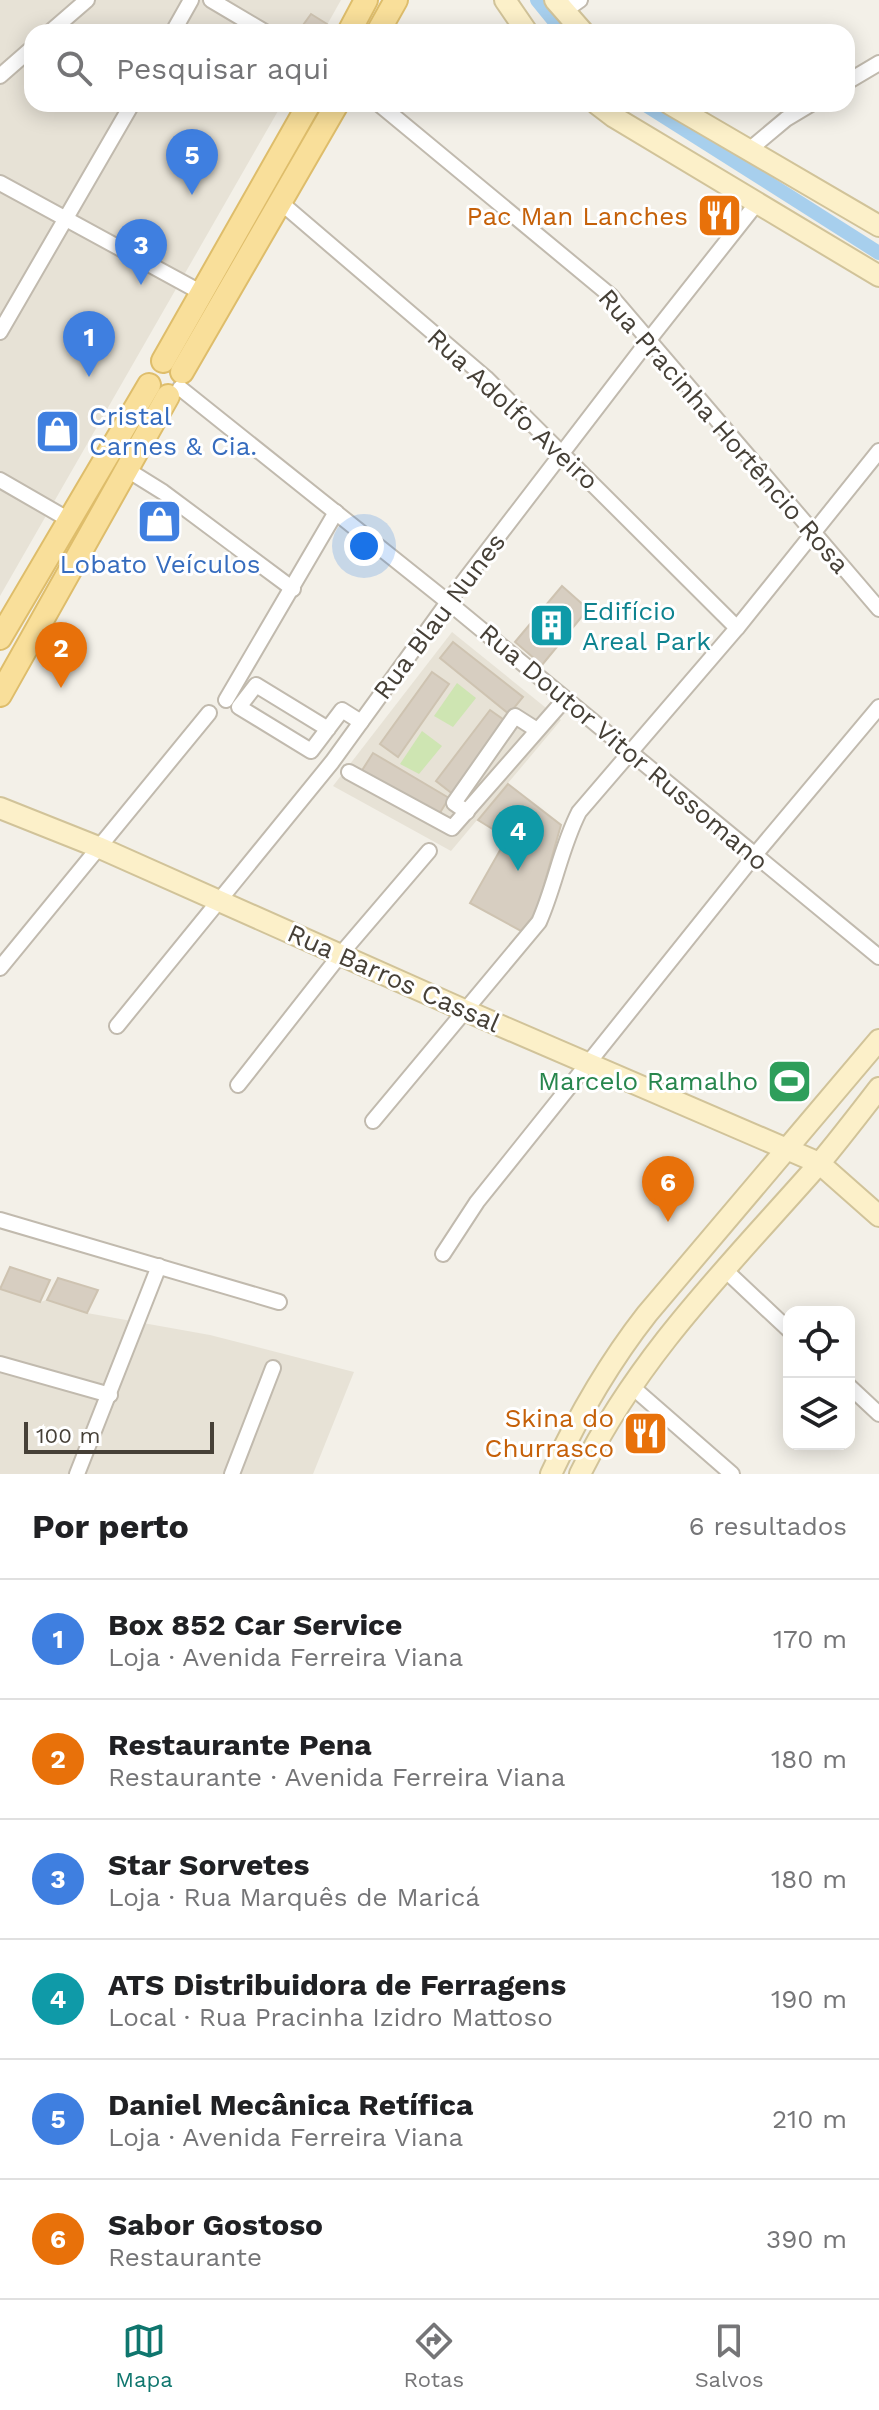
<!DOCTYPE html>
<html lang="pt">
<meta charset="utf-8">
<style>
body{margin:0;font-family:"Work Sans",sans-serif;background:#f2f2f2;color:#202124}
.controls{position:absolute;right:24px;bottom:24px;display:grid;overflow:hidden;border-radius:16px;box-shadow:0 4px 20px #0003}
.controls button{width:72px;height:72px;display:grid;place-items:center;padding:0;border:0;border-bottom:2px solid #e0e0e0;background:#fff;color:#202124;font:40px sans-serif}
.scale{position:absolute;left:24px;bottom:20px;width:190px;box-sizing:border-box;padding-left:8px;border:4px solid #464037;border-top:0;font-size:22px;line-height:28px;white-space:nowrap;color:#464037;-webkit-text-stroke:6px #fff;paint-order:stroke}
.you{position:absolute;left:364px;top:546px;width:28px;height:28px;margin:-20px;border:6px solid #fff;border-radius:50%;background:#1a73e8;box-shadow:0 0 0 12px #1a73e833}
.badge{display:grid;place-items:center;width:52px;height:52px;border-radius:50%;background:#0f766e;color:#fff;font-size:26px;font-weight:700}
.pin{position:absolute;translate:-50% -66px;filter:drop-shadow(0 2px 4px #0008)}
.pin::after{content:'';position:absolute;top:42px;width:28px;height:24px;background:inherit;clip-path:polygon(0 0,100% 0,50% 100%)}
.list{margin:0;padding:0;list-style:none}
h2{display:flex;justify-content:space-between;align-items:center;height:104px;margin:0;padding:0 32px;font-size:34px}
h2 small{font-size:26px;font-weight:400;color:#757577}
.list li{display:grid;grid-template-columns:52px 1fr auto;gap:24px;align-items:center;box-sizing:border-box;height:120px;padding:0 32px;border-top:2px solid #e0e0e0}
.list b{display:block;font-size:30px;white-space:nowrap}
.list p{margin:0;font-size:26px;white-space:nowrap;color:#757577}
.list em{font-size:26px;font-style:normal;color:#757577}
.icon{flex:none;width:44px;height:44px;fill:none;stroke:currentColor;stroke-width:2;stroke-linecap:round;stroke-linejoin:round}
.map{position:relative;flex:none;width:879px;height:1474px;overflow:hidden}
.search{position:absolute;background:#fff;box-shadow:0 4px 20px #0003;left:24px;right:24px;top:24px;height:88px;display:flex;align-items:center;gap:20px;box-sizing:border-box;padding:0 28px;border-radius:24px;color:#757577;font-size:30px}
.sheet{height:824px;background:#fff}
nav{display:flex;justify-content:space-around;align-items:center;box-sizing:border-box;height:112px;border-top:2px solid #e0e0e0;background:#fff;font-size:22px;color:#757577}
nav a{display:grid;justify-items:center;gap:4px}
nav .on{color:#0f766e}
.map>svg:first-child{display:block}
.residential{fill:#e7e2d6}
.green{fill:#cee5b2}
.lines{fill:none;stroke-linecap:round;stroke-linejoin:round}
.canal{stroke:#a7cfed;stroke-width:14}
.building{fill:#d7cec1;stroke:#cec3b1;stroke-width:2}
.street-casing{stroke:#c1baae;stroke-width:18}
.secondary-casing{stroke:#d1c399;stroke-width:24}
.primary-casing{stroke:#debd6b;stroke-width:26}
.street{stroke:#fff;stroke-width:14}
.secondary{stroke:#fcf0c9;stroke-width:20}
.primary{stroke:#f9df9a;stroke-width:22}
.labels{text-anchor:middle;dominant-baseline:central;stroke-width:6;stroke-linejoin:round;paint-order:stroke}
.food-label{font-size:26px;fill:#c56008;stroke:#fff;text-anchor:end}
.street-label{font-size:26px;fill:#464037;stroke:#fff}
.shop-label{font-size:26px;fill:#366cbe;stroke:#fff;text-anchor:start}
.culture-label{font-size:26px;fill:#0d838f;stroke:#fff;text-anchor:start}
.leisure-label{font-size:26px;fill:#27864d;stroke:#fff;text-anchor:end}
</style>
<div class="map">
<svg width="879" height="1474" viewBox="0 0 879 1474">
<rect width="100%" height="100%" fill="#f3f0e8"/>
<g class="residential">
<path d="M0,0H341L323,32H32V104H282L0,596Z"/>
<path d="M452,632L561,720L451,851L333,786Z"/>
<path d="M0,1289L40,1302L47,1300L87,1313L210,1335L354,1372L313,1474H0Z"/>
</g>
<g class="green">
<path d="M457,683L476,698L453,727L434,716Z"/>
<path d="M422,731L442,746L419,774L400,764Z"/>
</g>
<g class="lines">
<g class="canal">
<path d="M537,0L563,32"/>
<path d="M644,104L879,253"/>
</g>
</g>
<g class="building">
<path d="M311,14L327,24L322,32H298Z"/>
<path d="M562,586L588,609L542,665L515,642Z"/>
<path d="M453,642L523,697L509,714L440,658Z"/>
<path d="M432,672L449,684L398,757L380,744Z"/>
<path d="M490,710L507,722L454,795L436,781Z"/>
<path d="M373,753L449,798L438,816L361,772Z"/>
<path d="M508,784L561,825L536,913L521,931L470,903L507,838L478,820Z"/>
<path d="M10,1267L50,1280L40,1302L0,1289Z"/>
<path d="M58,1278L98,1290L87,1313L47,1300Z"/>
</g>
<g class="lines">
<defs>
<g id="street">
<path d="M211,0L265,32"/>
<path d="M563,12L580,0"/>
<path d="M50,32L87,0"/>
<path d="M173,32L191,0"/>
<path d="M0,76L32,48"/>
<path d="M847,82L879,63"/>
<path d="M379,104L611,296L879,609"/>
<path d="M749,150L786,119L811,104"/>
<path d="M0,183L202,293"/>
<path d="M279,201L486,378L737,628"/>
<path d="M0,332L132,104"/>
<path d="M180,388L448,602L879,957"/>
<path d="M126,469L163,492L293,589"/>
<path d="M0,480L71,521"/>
<path d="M226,700L336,512"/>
<path d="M328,729L256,685L239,707L311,751L342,710L361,722"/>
<path d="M349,772L452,828L565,699"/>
<path d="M467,812L454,803L515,716L537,730"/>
<path d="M0,968L209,713"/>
<path d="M117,1026L332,762L448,602L648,341L757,203"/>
<path d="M238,1085L340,955L429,851"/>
<path d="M373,1121L539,922C555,886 561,847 579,812L737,628L879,451"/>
<path d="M0,1220L279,1302"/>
<path d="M443,1254L477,1202L754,856L879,707"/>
<path d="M724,1269L789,1330"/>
<path d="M0,1364L110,1395"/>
<path d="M630,1385L732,1474"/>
<path d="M849,1386L879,1414"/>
<path d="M77,1474L159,1266"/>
<path d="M232,1474L273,1368"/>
</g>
<g id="secondary">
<path d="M505,0L527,32"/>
<path d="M555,0L583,32"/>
<path d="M597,104L614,117L879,276"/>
<path d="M670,104L879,226"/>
<path d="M0,808L98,847L464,1010L819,1163L879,1216"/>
<path d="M551,1474C578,1416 607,1365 647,1314L879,1040"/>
<path d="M580,1474C639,1354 731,1264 818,1165C839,1140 859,1114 879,1088"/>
</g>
<g id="primary">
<path d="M349,32L366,0"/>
<path d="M378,32L396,0"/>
<path d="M163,361L309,104"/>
<path d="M182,372L337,104"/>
<path d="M0,638L149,385"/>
<path d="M0,695L168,396"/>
</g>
</defs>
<use href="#street" class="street-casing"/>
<use href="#secondary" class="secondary-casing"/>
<use href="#primary" class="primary-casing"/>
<use href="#street" class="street"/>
<use href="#secondary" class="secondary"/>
<use href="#primary" class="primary"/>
</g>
<defs>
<symbol id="restaurant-square" viewBox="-11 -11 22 22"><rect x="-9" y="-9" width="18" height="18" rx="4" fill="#e8710a" stroke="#fff"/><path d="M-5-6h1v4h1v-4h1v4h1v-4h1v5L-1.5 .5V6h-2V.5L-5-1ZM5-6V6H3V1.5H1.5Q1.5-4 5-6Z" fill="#fff"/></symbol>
<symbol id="shop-square" viewBox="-11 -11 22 22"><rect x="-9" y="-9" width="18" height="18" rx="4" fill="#3f7fe0" stroke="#fff"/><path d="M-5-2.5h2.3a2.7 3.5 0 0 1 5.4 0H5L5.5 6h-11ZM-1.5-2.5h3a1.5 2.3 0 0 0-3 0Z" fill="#fff"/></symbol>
<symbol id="building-square" viewBox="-11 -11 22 22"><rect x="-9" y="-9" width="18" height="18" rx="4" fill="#0f9aa8" stroke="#fff"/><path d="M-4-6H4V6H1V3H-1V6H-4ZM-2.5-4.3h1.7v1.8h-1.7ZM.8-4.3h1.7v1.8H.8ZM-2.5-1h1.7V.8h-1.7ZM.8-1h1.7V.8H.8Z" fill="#fff"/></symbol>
<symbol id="stadium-square" viewBox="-11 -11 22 22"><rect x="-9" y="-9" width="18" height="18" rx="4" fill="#2e9e5b" stroke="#fff"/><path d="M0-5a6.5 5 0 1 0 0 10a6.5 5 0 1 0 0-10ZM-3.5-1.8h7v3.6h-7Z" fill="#fff"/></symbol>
</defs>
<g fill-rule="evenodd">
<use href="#restaurant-square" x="694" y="190" width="51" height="51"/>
<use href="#shop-square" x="32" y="406" width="51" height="51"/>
<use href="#shop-square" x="134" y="496" width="51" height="51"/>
<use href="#building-square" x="526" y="600" width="51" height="51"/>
<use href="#stadium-square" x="764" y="1056" width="51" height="51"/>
<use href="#restaurant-square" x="620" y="1408" width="51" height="51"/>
</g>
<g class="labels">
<g class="food-label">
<text x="688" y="216">Pac Man Lanches</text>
<text x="614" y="1418">Skina do<tspan x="614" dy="30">Churrasco</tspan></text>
</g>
<g class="street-label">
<text transform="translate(513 409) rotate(43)">Rua Adolfo Aveiro</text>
<text transform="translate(724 431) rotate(49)">Rua Pracinha Hortêncio Rosa</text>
<text transform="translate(439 616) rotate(-53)">Rua Blau Nunes</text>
<text transform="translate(624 747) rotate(40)">Rua Doutor Vitor Russomano</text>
<text transform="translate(394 978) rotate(24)">Rua Barros Cassal</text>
</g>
<g class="shop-label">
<text x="89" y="416">Cristal<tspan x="89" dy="30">Carnes &amp; Cia.</tspan></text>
<text x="160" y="564" text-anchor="middle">Lobato Veículos</text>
</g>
<g class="culture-label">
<text x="582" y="611">Edifício<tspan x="582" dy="30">Areal Park</tspan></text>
</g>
<g class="leisure-label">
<text x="758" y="1081">Marcelo Ramalho</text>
</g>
</g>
</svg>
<div class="controls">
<button><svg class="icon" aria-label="locate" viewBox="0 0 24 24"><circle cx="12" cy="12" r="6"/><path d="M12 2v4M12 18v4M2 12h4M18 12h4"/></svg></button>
<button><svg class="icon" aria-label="layers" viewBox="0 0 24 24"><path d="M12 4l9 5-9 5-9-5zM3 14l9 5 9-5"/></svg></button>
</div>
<div class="scale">100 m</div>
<div class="you"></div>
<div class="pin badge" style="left:89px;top:377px;background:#3f7fe0">1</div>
<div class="pin badge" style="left:61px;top:688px;background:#e8710a">2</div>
<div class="pin badge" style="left:141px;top:285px;background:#3f7fe0">3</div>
<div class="pin badge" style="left:518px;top:871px;background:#0f9aa8">4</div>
<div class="pin badge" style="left:192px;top:195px;background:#3f7fe0">5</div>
<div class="pin badge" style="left:668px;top:1222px;background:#e8710a">6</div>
<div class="search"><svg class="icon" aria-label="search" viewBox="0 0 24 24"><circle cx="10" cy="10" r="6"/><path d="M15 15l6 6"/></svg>Pesquisar aqui</div>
</div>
<section class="sheet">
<h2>Por perto<small>6 resultados</small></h2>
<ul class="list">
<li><span class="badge" style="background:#3f7fe0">1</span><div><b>Box 852 Car Service</b><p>Loja · Avenida Ferreira Viana</p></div><em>170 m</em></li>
<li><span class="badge" style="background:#e8710a">2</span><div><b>Restaurante Pena</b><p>Restaurante · Avenida Ferreira Viana</p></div><em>180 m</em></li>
<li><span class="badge" style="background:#3f7fe0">3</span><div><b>Star Sorvetes</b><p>Loja · Rua Marquês de Maricá</p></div><em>180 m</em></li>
<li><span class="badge" style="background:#0f9aa8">4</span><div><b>ATS Distribuidora de Ferragens</b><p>Local · Rua Pracinha Izidro Mattoso</p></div><em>190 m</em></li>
<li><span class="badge" style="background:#3f7fe0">5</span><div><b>Daniel Mecânica Retífica</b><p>Loja · Avenida Ferreira Viana</p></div><em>210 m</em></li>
<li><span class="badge" style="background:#e8710a">6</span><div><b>Sabor Gostoso</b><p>Restaurante</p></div><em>390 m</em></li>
</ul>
</section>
<nav>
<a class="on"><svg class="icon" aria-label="map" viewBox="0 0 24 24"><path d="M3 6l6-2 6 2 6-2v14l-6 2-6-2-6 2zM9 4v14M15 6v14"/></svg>Mapa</a>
<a><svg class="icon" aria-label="directions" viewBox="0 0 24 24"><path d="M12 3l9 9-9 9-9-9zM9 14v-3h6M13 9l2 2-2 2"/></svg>Rotas</a>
<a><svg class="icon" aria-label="saved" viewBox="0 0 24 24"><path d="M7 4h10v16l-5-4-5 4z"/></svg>Salvos</a>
</nav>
